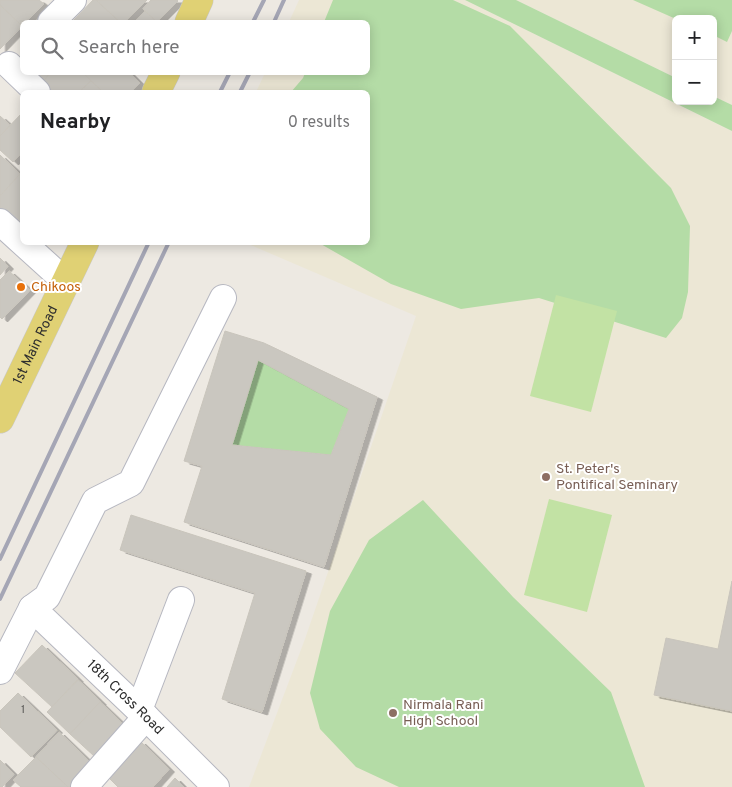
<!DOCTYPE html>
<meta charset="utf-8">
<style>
body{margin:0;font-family:Overpass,sans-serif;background:#f2f2f2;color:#202124}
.controls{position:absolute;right:15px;top:15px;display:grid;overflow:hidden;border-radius:8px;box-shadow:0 2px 12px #0003}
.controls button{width:45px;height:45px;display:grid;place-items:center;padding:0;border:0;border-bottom:1px solid #e0e0e0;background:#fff;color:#202124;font:25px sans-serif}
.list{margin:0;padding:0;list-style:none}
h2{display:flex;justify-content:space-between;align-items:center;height:65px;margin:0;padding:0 20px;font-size:21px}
h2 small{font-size:16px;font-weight:400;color:#757577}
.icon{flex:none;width:28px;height:28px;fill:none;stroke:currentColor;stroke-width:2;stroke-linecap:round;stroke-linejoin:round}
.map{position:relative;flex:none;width:732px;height:787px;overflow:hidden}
.search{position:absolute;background:#fff;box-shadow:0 2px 12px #0003;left:20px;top:20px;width:350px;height:55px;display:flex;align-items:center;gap:12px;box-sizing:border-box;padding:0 18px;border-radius:8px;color:#757577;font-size:19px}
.panel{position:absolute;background:#fff;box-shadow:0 2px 12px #0003;left:20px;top:90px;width:350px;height:155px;border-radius:8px}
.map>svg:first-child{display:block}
.education{fill:#ece7d5}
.green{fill:#b4dca6}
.pitch{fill:#c2e2a4}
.building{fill:#cac7c0;stroke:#c9c5bc;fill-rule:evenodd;filter:url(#shadow)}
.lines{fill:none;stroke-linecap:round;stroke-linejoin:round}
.minor-casing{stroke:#b6b7c0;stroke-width:28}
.major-casing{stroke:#c9c9c9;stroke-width:29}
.minor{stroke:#fff;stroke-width:26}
.major{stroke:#e0d174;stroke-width:28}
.rail{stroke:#a5a6b5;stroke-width:4}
.food-dot{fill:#e8710a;stroke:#fff;stroke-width:2}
.education-dot{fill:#8d6e63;stroke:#fff;stroke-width:2}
.labels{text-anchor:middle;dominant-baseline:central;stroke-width:4;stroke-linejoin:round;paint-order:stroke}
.number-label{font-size:11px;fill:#555452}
.food-label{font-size:14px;fill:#c56008;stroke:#fff;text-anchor:start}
.street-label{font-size:14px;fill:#2e2e2e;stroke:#fff}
.education-label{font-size:14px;fill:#785e54;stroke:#fff;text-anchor:start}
</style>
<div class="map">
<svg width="732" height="787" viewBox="0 0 732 787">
<defs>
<filter id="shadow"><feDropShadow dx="5.5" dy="3" stdDeviation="0" flood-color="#0004"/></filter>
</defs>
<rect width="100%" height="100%" fill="#ede9e2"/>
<g class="education">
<path d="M299,0H465L732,131V787H249L305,639L416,316L246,243L368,242V92H256L265,73L368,72V22H289Z"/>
<path d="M516,0H732V105L713,96V19H676V78Z"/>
</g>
<g class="green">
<path d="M333,0H453L510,26L671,188L690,226L688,292L682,318L666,338L539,298L461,309L391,284L319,243L368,242V92H291L303,78L305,73L368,72V22H324Z"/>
<path d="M465,0H516L676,78V101H713V96L732,105V131Z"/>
<path d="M633,0H732V31L727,42L713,35V19H676Z"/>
<path d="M258,360L349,409L331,455L232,445Z"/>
<path d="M423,500L513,597L611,692L645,787H399L356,767L320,729L310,693L330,611L369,540Z"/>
</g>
<g class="pitch">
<path d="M556,295L617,311L591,412L530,396Z"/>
<path d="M549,499L612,515L587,612L524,595Z"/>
</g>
<g class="building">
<path d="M0,0H39L44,4L25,22H22V26L0,5Z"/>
<path d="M93,0H96L120,22H76L74,20Z"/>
<path d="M96,0H147L125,22H120Z"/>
<path d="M151,0H177L178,1L157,22L143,9Z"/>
<path d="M0,5L22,26L0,49Z"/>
<path d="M145,11L157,22H134Z"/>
<path d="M31,72H51L42,83Z"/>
<path d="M51,72H82L91,81L79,92H52L42,83Z"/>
<path d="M88,72H129L140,83L131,92H103L85,75Z"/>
<path d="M91,81L103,92H79Z"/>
<path d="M22,113V153L13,162L0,150V136Z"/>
<path d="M0,116L10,125L0,136Z"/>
<path d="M0,155L20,174L0,196Z"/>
<path d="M20,174L22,177V221L18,226L0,209V196Z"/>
<path d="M0,258L8,266L0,275Z"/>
<path d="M9,271L30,290L2,319L0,317V280Z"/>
<path d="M225,331L264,343L377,397L324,567L184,522L202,466L184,461ZM258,360L349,409L331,455L232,445Z"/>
<path d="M131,515L306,571L262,712L222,699L255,593L120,550Z"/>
<path d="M732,581V711L654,695L666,638L718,649Z"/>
<path d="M42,645L78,679L52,707L15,673Z"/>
<path d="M78,680L101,702L70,734L47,712Z"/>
<path d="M18,693L57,730L31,757L0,727V711Z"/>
<path d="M100,702L124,725L94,756L70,734Z"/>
<path d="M59,732L94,766L74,787H68L36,757Z"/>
<path d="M140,741L169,769L153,787H118L107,776Z"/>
<path d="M36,757L68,787H21L13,780Z"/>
<path d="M0,760L14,774L2,787H0Z"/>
<path d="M175,778L184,787H167Z"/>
</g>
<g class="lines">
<defs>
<g id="minor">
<path d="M51,22L73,0"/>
<path d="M9,65L37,92"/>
<path d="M0,222L66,282"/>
<path id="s1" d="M32,608L139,710L216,787"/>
<path d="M0,671L32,608L47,597L95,501L131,483L223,298"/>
<path d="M139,710L181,600"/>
<path d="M84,787L146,717"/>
</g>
<g id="major">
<path d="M189,22L199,0"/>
<path d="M156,92L166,72"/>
<path id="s2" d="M0,419L85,242"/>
</g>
</defs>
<use href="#minor" class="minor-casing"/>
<use href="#major" class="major-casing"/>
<use href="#minor" class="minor"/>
<use href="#major" class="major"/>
<g class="rail">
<path d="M253,22L264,0"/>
<path d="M274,22L284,0"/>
<path d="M220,92L230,72"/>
<path d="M240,92L250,72"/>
<path d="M0,559L149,242"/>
<path d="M0,599L169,242"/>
</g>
</g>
<circle class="food-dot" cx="21" cy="287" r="5"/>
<g class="education-dot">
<circle cx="546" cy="477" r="5"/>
<circle cx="393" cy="713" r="5"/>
</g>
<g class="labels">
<g class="number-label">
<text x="23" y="710">1</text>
</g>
<g class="food-label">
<text x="31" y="287">Chikoos</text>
</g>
<g class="street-label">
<text stroke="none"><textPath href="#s2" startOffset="82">1st Main Road</textPath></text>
<text stroke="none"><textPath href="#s1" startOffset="129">18th Cross Road</textPath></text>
</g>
<g class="education-label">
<text x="556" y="469">St. Peter's<tspan x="556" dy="16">Pontifical Seminary</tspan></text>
<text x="403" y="705">Nirmala Rani<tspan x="403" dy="16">High School</tspan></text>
</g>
</g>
</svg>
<div class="controls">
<button>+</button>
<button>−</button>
</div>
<div class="search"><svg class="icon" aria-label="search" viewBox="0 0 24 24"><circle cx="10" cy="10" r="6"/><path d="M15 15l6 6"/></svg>Search here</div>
<section class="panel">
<h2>Nearby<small>0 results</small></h2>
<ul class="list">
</ul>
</section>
</div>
